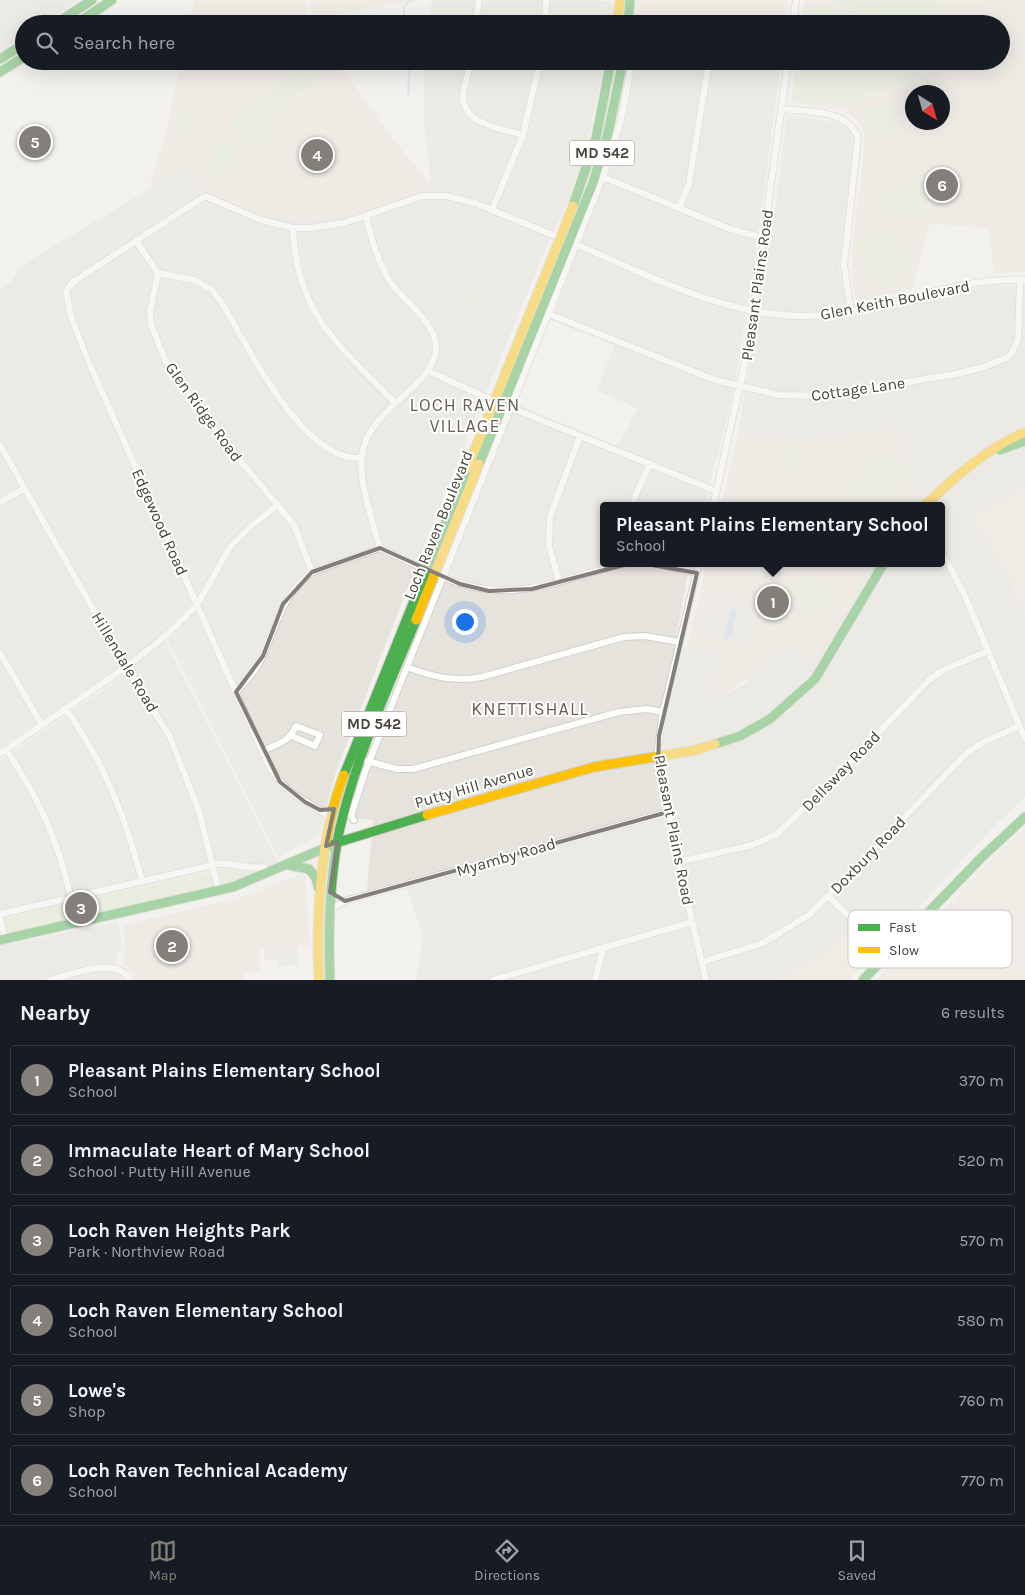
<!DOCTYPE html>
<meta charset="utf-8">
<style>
body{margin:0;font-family:Karla,sans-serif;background:#242831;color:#f1f3f6}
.compass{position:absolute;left:905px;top:85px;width:45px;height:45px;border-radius:50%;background:#171b24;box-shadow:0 5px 20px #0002;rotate:143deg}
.you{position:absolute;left:464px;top:621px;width:18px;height:18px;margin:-12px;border:4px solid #fff;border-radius:50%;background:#1a73e8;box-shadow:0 0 0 8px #1a73e833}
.badge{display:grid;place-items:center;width:32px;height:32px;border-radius:50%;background:#838079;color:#fff;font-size:16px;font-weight:700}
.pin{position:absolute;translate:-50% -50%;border:2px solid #fff;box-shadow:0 1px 5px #0006}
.popup{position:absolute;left:600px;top:502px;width:345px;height:65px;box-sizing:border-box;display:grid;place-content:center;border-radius:5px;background:#171b24;filter:drop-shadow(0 1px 4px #0005);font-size:16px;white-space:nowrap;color:#9ea1a6}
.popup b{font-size:19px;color:#f1f3f6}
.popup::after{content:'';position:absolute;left:50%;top:100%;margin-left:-10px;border:10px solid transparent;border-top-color:#171b24}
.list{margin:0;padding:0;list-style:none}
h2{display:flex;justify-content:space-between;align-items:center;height:65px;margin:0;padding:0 20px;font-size:21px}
h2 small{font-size:16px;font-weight:400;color:#9ea1a6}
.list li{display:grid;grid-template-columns:32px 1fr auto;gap:15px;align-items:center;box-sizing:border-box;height:70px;margin:0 10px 10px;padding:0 10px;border:1px solid #363941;border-radius:5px}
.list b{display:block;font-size:19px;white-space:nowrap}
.list p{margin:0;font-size:16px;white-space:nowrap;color:#9ea1a6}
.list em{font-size:16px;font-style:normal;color:#9ea1a6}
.icon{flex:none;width:28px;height:28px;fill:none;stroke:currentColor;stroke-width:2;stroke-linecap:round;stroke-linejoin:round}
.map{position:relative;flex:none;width:1025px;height:980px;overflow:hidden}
.search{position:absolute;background:#171b24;box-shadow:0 5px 20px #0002;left:15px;right:15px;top:15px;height:55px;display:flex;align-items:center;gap:12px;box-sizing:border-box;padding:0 18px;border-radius:28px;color:#9ea1a6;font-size:19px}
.sheet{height:545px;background:#171b24}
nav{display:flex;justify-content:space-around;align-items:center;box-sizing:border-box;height:70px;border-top:1px solid #363941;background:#171b24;font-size:14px;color:#9ea1a6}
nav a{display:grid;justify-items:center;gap:2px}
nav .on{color:#838079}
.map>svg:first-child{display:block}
.residential{fill:#e5e3dc}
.commercial{fill:#ebe7db}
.education{fill:#e7e5da;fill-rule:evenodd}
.green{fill:#dde9d0}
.parking{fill:#e3e2de}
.water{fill:#c3d6ea}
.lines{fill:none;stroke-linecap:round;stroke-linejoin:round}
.stream{stroke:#c3d6ea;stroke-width:2}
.street-casing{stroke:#d0cfcb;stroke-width:8}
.fast-casing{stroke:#d0cec5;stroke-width:11}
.slow-casing{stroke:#d0cec5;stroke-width:11}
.street{stroke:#fdfdfc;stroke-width:6}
.fast{stroke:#4caf50;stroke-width:9}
.slow{stroke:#ffc107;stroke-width:9}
.marked{fill:none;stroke:#838079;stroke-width:4;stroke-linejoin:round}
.labels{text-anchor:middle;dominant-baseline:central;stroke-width:4;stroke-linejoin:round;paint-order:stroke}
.shield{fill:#fff;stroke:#7e7b75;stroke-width:1}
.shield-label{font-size:15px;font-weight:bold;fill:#47433a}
.street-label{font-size:16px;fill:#47433a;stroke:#fff}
.neighbourhood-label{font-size:18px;letter-spacing:1px;fill:#686252;stroke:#fff}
.key{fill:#fff;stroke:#c8c7c4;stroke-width:1}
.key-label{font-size:14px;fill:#47433a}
</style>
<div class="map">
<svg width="1025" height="980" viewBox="0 0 1025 980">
<rect width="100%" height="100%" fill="#f2f1ed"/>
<g class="residential">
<path d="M0,0H78L42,24H24V35L0,51Z"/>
<path d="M432,0H592L613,2L610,24H428Z"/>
<path d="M424,61H605L587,144L567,206L553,231L451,477L335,774L320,835L278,857L161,626L164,635L130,660L0,748V288L12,281L18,270L30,260L190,165L431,186L424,119Z"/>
<path d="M635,61H781L755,259L733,394L704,506H604V563H690L674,648L687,647L720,654L710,696L726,694L744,684L759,672L786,644L813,663L872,563H942V506H911L923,493L906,477L899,432L894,429L799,440L738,434L774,217L787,115L836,122L847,127L855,138L839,269L849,316L991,285L1025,287V485L980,511L973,521L1007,574L1025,617V797L994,826L887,942L865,918L823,953L777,980H417L423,936L404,880L367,891L373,820L354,818L384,730L516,404L618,446L637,408L598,391L614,345L551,320L617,147Z"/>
<path d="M165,641L279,864L256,874L233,867L224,868L0,919V761L109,686Z"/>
<path d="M117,922L122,942L115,963L125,980H0V946Z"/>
</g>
<g class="commercial">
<path d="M310,0H418L313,19Z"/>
<path d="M637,0H788L784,24H635Z"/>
<path d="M1025,485V617L1007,574L973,521L980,511Z"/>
<path d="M1025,828V980H876L991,860Z"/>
<path d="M865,918L887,942L849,980H777L823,953Z"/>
</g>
<g class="education">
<path d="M194,0H305L309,24H189Z"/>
<path d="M804,0H1025V272L994,273L989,229L930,223L912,289L857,302L852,279V246L865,147L864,135L860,125L846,111L791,102L796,61H1001V24H801ZM912,92H942V122H912Z"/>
<path d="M181,61H333L347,75L392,138L432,186L389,205L335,217L297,220L254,213L205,192L190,165L149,188L165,137Z"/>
<path d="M894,429L899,432L906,477L923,493L911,506H721L738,434L799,440Z"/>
<path d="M707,563H872L813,664L786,644L759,672L714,699L710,696L720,654L687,647Z"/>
<path d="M305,873L310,946L259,949L260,972L244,973L243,980H135L133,973L123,966L125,941L123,925L232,900Z"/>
</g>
<g class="green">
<path d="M829,0H937L935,24H895Z"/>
<path d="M822,5L875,24H808L811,11Z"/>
<path d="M286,17H292L299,24H276Z"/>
<path d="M801,61H922C914,91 898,86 874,91C862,93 852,103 841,104C826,106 808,101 794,99Z"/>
<path d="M301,68L312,83L271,114L260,99Z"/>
<path d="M253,105L272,131L249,148L230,122Z"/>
<path d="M893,107L897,121L891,133L880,139L867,134L863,111L866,108Z"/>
<path d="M178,111L194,112L196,124L190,131L181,132L175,126Z"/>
<path d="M220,140L229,142L233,152L228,170L223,173L212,170Z"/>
<path d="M915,182L925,184L918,214L913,218L886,215C881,195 897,182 915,182Z"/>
<path d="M880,225L912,263L881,289L861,265L868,259L856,245Z"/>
<circle cx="474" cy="298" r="5.5"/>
<path d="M792,449L800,451L793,476L785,474Z"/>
<path d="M870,457L895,460L899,465C898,472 898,482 894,488C883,509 843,474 870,457Z"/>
<path d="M845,481L855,484V495H845Z"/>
<path d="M806,575L813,583L802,592L795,603L790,598V592Z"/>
<path d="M823,581L836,592L813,619L800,608Z"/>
<path d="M233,867L256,874L228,883L0,935V919Z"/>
</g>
<g class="parking">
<path d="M714,594L730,598L721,636L716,637L704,635Z"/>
<path d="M742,601L757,605L747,647L732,644Z"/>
<path d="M297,946L298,965L278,966V960H264V948Z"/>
</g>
<path class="water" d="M731,609L736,611L731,638L723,639Z"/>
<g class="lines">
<g class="stream">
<path d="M407,24L404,16V7L411,0"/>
<path d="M408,95L410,61"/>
</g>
<defs>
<g id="street">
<path d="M475,24L479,0"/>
<path d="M545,24L546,0"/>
<path d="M793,24L796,0"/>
<path d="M471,61C469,72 464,84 463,95C461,124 502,129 523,135"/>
<path d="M782,109C807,112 847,109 858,137L844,265L851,311"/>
<path d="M603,177L730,229L764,238"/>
<path d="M679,208L689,184L709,61"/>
<path d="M492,210L523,135L540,61"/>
<path d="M366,216C371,238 377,260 389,280C403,302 436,321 436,348C436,385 367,409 362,455C358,482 373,522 380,548"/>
<path d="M293,228C296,315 339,344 395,403"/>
<path d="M136,241L158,273L150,312L151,324L165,360L209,423L294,525L312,572"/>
<path d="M573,243C656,278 743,327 836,314C899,305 961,277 1025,280"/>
<path d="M158,273L194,280L211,289C224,303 232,322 242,338C264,377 311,461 361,458"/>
<path d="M549,314L715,380L779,395L823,396L956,374L984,367L1006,358L1012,353L1018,340L1020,280"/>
<path d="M428,371L494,401"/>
<path d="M509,407L716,491"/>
<path d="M0,445L126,667L170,737L199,811L219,891"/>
<path d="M0,502L24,489"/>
<path d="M633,506L635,496L650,464"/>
<path d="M713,506L748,349L788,61"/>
<path d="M380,548L429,571"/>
<path d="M942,556L948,563L965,596L1025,739"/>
<path d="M655,563L697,573"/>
<path d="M699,563L663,712L657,756L678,862L706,980"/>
<path d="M440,576C511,607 556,580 626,563"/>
<path d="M559,581L549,546L550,517L580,436"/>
<path d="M0,653L42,725"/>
<path d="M407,667C433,677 454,682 482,677L624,637L645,636L680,642"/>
<path d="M236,692C247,681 257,669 263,655C277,623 283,594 312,572L380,548"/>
<path d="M65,708C104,762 126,818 142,881"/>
<path d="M6,749C40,801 57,837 71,898"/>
<path d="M262,751C278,744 289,742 296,726L320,735L315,746L292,736"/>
<path d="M0,754L126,667L163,638L197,605L230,547L253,524L278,505"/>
<path d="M367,761L397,769H413L619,712L647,709L663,712"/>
<path d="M332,819C305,798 287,797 268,764L90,365L71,317L66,291L73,282L205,196L261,220L293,228H310L344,223L422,196H446L475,203L560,238"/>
<path d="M354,820L351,816L365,772L603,177L621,120L632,61"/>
<path d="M678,862L752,845L777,834L834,779L929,680L943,670L988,651"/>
<path d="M828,896L888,954"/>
<path d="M329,910L345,901L668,812"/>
<path d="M0,914L217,864C233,862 248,870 264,867"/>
<path d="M0,918L5,939"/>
<path d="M702,962L763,943L809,915L968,752L984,742L1019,726"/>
<path d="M49,980C71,975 117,955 130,980"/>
<path d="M493,980L692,922"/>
<path d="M595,980L603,950"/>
</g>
<g id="fast">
<path d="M55,24L92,0"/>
<path d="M76,24L112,0"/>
<path d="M628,24L630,0"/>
<path d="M0,59L24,44"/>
<path d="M0,72L24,57"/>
<path d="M573,206L596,138L611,61"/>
<path d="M1000,450L1025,441"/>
<path d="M479,464L593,183L608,133L623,61"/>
<path d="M715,744L740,736L770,719L815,679L884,563"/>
<path d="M344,775L467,469"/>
<path d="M288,865L309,869L316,878L318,887"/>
<path d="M0,940L233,887L339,842L427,815"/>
<path d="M330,980C328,929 329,878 340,828C356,757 388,688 416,620"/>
<path d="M863,980L981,858L1025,817"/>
</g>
<g id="slow">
<path d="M617,24L620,0"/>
<path d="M467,469L573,206"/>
<path d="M924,506C954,478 986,449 1025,432"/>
<path d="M416,620L479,464"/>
<path d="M427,815L594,767L696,750L715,744"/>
<path d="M319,980C316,917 320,835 344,775"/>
</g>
</defs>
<use href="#street" class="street-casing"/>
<use href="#fast" class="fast-casing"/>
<use href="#slow" class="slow-casing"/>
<use href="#street" class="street"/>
<use href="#fast" class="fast"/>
<use href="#slow" class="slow"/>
</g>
<path d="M0 0H1025V980H0ZM380,548L460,584L489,591L532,589L635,562L697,573L659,736L658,764L668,812L345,901L330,892L337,842L326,846L334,809L320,810L305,802L280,782L236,692L263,656L283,604L312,572Z" fill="#f2f1ed" fill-opacity=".55" fill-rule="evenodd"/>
<path class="marked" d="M380,548L460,584L489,591L532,589L635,562L697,573L659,736L658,764L668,812L345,901L330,892L337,842L326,846L334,809L320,810L305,802L280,782L236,692L263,656L283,604L312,572Z"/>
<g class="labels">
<g class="shield">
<rect x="569.5" y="140.5" width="65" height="25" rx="4"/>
<rect x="341.5" y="711.5" width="65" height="25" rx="4"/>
</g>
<g class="shield-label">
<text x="602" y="153">MD 542</text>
<text x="374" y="724">MD 542</text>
</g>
<g class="street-label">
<text transform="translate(757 285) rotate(-82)">Pleasant Plains Road</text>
<text transform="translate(895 300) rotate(-11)">Glen Keith Boulevard</text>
<text transform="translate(858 389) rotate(-8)">Cottage Lane</text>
<text transform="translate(204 412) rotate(54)">Glen Ridge Road</text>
<text transform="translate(160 522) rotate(66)">Edgewood Road</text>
<text transform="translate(438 525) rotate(-68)">Loch Raven Boulevard</text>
<text transform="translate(125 662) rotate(59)">Hillendale Road</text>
<text transform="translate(841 771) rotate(-46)">Dellsway Road</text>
<text transform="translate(474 786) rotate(-16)">Putty Hill Avenue</text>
<text transform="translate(674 830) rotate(79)">Pleasant Plains Road</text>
<text transform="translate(868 855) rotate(-46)">Doxbury Road</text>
<text transform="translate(506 857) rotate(-16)">Myamby Road</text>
</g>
<g class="neighbourhood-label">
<text x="465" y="405">LOCH RAVEN<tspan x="465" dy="21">VILLAGE</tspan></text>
<text x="530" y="709">KNETTISHALL</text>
</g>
</g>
<rect x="848" y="910" width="164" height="58" rx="8" class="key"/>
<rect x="858" y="924" width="22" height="7" fill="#4caf50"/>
<rect x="858" y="947" width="22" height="6" fill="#ffc107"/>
<g class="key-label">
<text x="889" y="932">Fast</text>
<text x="889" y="955">Slow</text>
</g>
</svg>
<svg class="compass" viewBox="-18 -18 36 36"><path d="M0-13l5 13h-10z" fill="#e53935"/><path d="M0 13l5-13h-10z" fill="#9ea1a6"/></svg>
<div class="you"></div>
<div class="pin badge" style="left:773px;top:602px">1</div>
<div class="popup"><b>Pleasant Plains Elementary School</b>School</div>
<div class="pin badge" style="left:172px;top:946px">2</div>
<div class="pin badge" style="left:81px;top:908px">3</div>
<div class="pin badge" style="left:317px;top:155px">4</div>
<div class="pin badge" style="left:35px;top:142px">5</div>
<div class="pin badge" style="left:942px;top:185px">6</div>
<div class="search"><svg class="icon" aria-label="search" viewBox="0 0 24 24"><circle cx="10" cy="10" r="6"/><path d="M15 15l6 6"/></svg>Search here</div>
</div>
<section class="sheet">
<h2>Nearby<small>6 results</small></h2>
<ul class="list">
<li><span class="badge">1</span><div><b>Pleasant Plains Elementary School</b><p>School</p></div><em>370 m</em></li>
<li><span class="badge">2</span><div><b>Immaculate Heart of Mary School</b><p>School · Putty Hill Avenue</p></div><em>520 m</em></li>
<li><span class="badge">3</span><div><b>Loch Raven Heights Park</b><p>Park · Northview Road</p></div><em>570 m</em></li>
<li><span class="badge">4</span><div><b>Loch Raven Elementary School</b><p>School</p></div><em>580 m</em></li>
<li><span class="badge">5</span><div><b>Lowe's</b><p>Shop</p></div><em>760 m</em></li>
<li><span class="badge">6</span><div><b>Loch Raven Technical Academy</b><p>School</p></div><em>770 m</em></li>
</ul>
</section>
<nav>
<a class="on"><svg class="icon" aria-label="map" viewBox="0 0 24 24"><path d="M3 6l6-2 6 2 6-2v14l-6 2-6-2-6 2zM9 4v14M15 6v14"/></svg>Map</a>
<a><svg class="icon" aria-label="directions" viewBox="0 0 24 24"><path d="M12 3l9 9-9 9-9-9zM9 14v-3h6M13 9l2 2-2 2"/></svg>Directions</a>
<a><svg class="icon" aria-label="saved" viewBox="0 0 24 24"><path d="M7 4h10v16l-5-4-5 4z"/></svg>Saved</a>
</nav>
